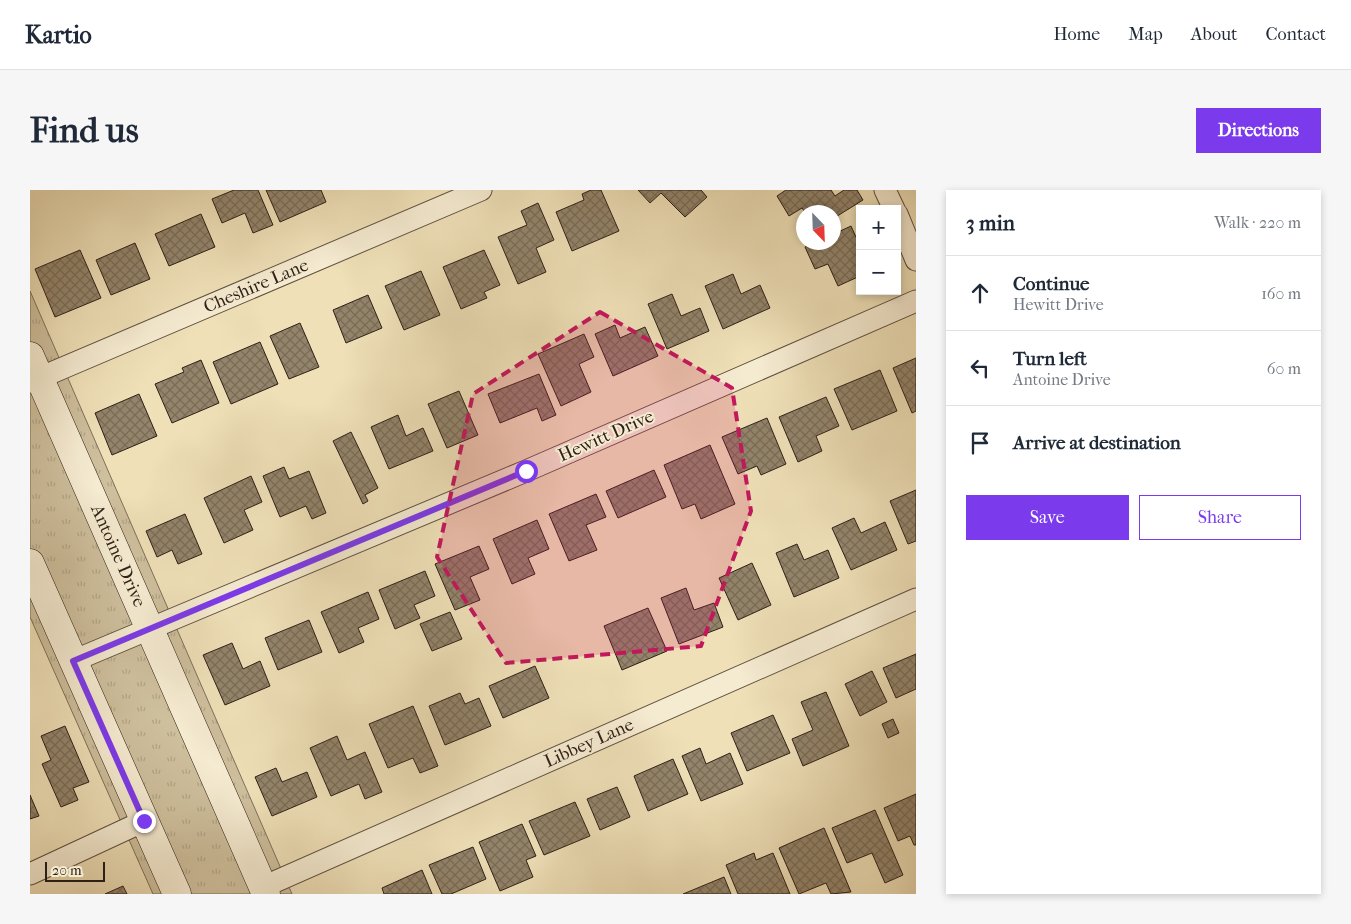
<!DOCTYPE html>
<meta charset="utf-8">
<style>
body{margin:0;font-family:"IM FELL French Canon",serif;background:#f6f6f7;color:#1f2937}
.controls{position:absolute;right:15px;top:15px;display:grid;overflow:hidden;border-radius:0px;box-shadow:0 2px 8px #0003}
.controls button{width:45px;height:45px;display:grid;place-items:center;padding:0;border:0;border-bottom:1px solid #e0e1e3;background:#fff;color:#1f2937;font:25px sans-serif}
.compass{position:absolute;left:766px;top:15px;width:45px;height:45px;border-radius:50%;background:#fff;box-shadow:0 2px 8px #0003;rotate:157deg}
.scale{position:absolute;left:15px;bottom:12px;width:60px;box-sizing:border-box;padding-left:5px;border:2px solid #2f2017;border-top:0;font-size:14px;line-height:18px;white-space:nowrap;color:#2f2017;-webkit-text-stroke:4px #f5ebd1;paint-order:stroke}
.stop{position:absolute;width:15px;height:15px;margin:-11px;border:4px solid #7c3aed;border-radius:50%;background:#fff}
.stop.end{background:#7c3aed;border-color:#fff;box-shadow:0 1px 5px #0008}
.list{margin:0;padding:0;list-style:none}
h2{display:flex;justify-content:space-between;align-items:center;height:65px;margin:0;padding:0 20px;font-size:21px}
h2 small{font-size:16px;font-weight:400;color:#747a83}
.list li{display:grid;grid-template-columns:32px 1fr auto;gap:15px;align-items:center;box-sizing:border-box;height:75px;padding:0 20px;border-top:1px solid #e0e1e3}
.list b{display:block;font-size:19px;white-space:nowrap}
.list p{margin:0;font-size:16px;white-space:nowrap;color:#747a83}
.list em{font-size:16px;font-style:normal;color:#747a83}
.actions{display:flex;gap:10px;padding:15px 20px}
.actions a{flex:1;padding:11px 0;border:1px solid #7c3aed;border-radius:0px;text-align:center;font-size:18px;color:#7c3aed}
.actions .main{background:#7c3aed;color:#fff}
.icon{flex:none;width:28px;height:28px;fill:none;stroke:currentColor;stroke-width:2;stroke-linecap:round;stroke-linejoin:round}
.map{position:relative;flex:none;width:886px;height:704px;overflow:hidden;border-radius:0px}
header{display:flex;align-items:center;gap:30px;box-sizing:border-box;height:70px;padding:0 25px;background:#fff;border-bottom:1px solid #e0e1e3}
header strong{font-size:24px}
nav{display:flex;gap:28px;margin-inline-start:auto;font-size:18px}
.intro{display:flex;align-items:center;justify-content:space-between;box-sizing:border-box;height:120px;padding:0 30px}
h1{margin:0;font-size:35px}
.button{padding:12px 22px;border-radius:0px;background:#7c3aed;color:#fff;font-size:18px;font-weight:700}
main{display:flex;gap:30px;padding:0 30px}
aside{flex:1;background:#fff;border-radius:0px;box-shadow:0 2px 8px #0003}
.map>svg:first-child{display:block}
.grass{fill:url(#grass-tufts);stroke:#7e705a}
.building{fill:url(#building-cross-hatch);stroke:#2f2017}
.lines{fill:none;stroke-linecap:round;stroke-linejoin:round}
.minor-casing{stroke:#5f503f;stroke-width:23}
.secondary-casing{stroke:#2f2017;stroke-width:29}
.minor{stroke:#f5ebd1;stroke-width:21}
.secondary{stroke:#f5ebd1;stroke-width:28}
.route{stroke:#7c3aed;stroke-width:6}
.marked{fill:#c2185b;fill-opacity:0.2;stroke:#c2185b;stroke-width:4;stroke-dasharray:10 6;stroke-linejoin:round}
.labels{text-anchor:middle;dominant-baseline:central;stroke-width:4;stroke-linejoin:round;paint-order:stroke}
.street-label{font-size:18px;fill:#2f2017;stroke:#f5ebd1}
</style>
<header>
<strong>Kartio</strong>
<nav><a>Home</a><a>Map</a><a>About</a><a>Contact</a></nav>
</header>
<div class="intro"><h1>Find us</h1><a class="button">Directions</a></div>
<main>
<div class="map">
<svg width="886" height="704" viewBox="0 0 886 704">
<defs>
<pattern id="grass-tufts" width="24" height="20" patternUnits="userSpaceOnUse" patternTransform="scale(1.25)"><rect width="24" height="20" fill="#cebf9d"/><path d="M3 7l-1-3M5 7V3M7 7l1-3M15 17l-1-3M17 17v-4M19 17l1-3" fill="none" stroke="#b1a486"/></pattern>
<pattern id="building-cross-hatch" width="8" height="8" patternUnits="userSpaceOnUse" patternTransform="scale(1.25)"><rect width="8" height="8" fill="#93846b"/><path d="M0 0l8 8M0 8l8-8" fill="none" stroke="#786c57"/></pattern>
</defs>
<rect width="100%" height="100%" fill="#efe0b8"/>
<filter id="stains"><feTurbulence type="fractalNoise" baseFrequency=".004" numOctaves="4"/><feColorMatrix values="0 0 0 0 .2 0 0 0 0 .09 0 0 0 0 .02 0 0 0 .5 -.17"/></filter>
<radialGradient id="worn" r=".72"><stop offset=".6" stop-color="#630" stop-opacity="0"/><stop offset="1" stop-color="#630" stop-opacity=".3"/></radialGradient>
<path class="grass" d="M0,101L262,704H123L0,427Z"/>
<g class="building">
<path d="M204,0H228L243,35L223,43L215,23L192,33L182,9Z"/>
<path d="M236,0H291L296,12L250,32Z"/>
<path d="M561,0H571L589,41L542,61L526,22L554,10L552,4Z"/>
<path d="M608,0H671L677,7L655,27L631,3L620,13Z"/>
<path d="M756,0H801L805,6L814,0H827L833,10L804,28V22H775L772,18L759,26L747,6Z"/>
<path d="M508,13L524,50L506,58L516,82L488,94L468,47L497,35L491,21Z"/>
<path d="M171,24L185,57L139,76L125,44Z"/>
<path d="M821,36L830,56V86L808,96L798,74L785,79L775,57L784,52H804V44Z"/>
<path d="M105,53L120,89L81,105L66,70Z"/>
<path d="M50,60L71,108L25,127L5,79Z"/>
<path d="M454,60L470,95L454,102L457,108L431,119L413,77Z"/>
<path d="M391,81L410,125L374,140L355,96Z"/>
<path d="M703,84L711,104L730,95L740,118L693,139L675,96Z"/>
<path d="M642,104L651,126L670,118L679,141L637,159L618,114Z"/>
<path d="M338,105L352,138L316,153L303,120Z"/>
<path d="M270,133L289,177L259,189L240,146Z"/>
<path d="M585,135L590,148L615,137L628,166L583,186L565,144Z"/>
<path d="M554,144L564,167L549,174L561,202L531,216L508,164Z"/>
<path d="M230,152L248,194L201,214L183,172Z"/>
<path d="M886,168V221L882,223L863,178Z"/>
<path d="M171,170L189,213L142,233L125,194L154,182L152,178Z"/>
<path d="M850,180L867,221L822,240L804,199Z"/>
<path d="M509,184L526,225L512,231L507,218L470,233L458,204Z"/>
<path d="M429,201L448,245L417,258L398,214Z"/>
<path d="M109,204L127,246L82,265L65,223Z"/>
<path d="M796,207L809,236L786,246L792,261L768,272L749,227Z"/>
<path d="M368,225L376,246L393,238L403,261L359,279L341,237Z"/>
<path d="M737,228L756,274L731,285L727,276L708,284L692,247Z"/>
<path d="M321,242L348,298L335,305L338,311L333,314L303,251Z"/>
<path d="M680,255L705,314L671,329L665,314L652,319L634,275Z"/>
<path d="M254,277L259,289L279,281L296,323L282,329L276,316L250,327L233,286Z"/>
<path d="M624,280L636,307L588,328L576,301Z"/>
<path d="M221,286L232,312L214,320L223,340L194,353L174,308Z"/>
<path d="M886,300V351L878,354L860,311Z"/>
<path d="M566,304L576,327L556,335L567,360L539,371L519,324Z"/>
<path d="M155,324L172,364L148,374L142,360L127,367L116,341Z"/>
<path d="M824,328L831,343L855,332L867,360L821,380L802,338Z"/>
<path d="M507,330L519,359L498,368L505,384L482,394L463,349Z"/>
<path d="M767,354L774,370L798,360L809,388L764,407L746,363Z"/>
<path d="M449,356L459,379L440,387L450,410L425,420L405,374Z"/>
<path d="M722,373L741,415L708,430L689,388Z"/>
<path d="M395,381L405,406L384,415L390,428L365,439L349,400Z"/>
<path d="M656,398L664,420L684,413L693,437L649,454L631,408Z"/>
<path d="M338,402L349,429L328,438L334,452L309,463L291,422Z"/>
<path d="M618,418L637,461L592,480L574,436Z"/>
<path d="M420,422L432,449L402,461L390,434Z"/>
<path d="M279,430L292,462L248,480L235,448Z"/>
<path d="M202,453L213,479L230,471L240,496L195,515L173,465Z"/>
<path d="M886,464V499L866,508L853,478Z"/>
<path d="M505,476L519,508L473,528L459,496Z"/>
<path d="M842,481L857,512L830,526L815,494Z"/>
<path d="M796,502L819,556L773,576L762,549L783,540L771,512Z"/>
<path d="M430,503L435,514L449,508L461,536L415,555L399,516Z"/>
<path d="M383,516L408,576L390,583L383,568L358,578L339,534Z"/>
<path d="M743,525L760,563L717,581L701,543Z"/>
<path d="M863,529L869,543L858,548L852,534Z"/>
<path d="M35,536L59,592L43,598L48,610L31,617L12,574L21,570L11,546Z"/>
<path d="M307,546L317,570L335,562L352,602L335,609L329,594L301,606L280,558Z"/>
<path d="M670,558L676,574L700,563L713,594L671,611L652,566Z"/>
<path d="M643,569L658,604L618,621L604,586Z"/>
<path d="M246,578L252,592L277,582L287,607L242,626L225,587Z"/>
<path d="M587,597L600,627L570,640L557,609Z"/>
<path d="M886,604V655H884L880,646L868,651L854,618Z"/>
<path d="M0,605L9,626L0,629Z"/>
<path d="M545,612L560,646L514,665L499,631Z"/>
<path d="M845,620L873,685L855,693L842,663L817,673L802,638Z"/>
<path d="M492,634L506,666L496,670L503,687L470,701L449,652Z"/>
<path d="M794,638L821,702L801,704L796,693L769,704L749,658Z"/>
<path d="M443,657L456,689L421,704H412L399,675Z"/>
<path d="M724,663L726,670L743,663L760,704H708L696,675Z"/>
<path d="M392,680L402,704H354L352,698Z"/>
<path d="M694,687L701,704H653Z"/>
<path d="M93,696L97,704H75Z"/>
</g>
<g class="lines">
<defs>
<g id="minor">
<path d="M855,0L864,19"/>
<path d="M867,24L886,70"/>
<path d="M0,192L451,0"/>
<path d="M43,471L496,281L886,111"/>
<path d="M0,684L114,631"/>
<path d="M233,697L886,409"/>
</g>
<g id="secondary">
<path d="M0,166L236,704"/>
<path d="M0,373L147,704"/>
</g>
</defs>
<use href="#minor" class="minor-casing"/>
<use href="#secondary" class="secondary-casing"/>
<use href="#minor" class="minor"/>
<use href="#secondary" class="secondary"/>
</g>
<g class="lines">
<path class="route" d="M114,631L43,471L496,281"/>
</g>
<path class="marked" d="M570,122L702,198L721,321L671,456L476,473L407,367L443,204Z"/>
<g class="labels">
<g class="street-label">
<text transform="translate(226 96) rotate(-23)">Cheshire Lane</text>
<text transform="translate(576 246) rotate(-24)">Hewitt Drive</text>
<text transform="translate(88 366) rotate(66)">Antoine Drive</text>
<text transform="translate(559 553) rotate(-24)">Libbey Lane</text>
</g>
</g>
<rect width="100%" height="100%" filter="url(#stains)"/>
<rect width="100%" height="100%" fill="url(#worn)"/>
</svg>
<div class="controls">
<button>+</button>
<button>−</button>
</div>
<svg class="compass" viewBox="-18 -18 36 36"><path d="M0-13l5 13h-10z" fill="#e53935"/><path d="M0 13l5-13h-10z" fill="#747a83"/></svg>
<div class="scale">20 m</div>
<div class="stop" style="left:496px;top:281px"></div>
<div class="stop end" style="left:114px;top:631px"></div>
</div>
<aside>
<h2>3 min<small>Walk · 220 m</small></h2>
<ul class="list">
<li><svg class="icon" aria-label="ahead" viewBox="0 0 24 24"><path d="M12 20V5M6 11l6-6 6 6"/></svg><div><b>Continue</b><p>Hewitt Drive</p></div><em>160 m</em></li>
<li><svg class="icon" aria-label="left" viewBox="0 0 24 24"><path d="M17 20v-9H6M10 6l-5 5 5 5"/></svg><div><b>Turn left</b><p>Antoine Drive</p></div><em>60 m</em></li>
<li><svg class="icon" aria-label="arrive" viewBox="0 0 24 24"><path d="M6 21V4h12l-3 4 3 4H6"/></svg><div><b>Arrive at destination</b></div></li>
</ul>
<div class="actions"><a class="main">Save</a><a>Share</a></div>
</aside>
</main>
